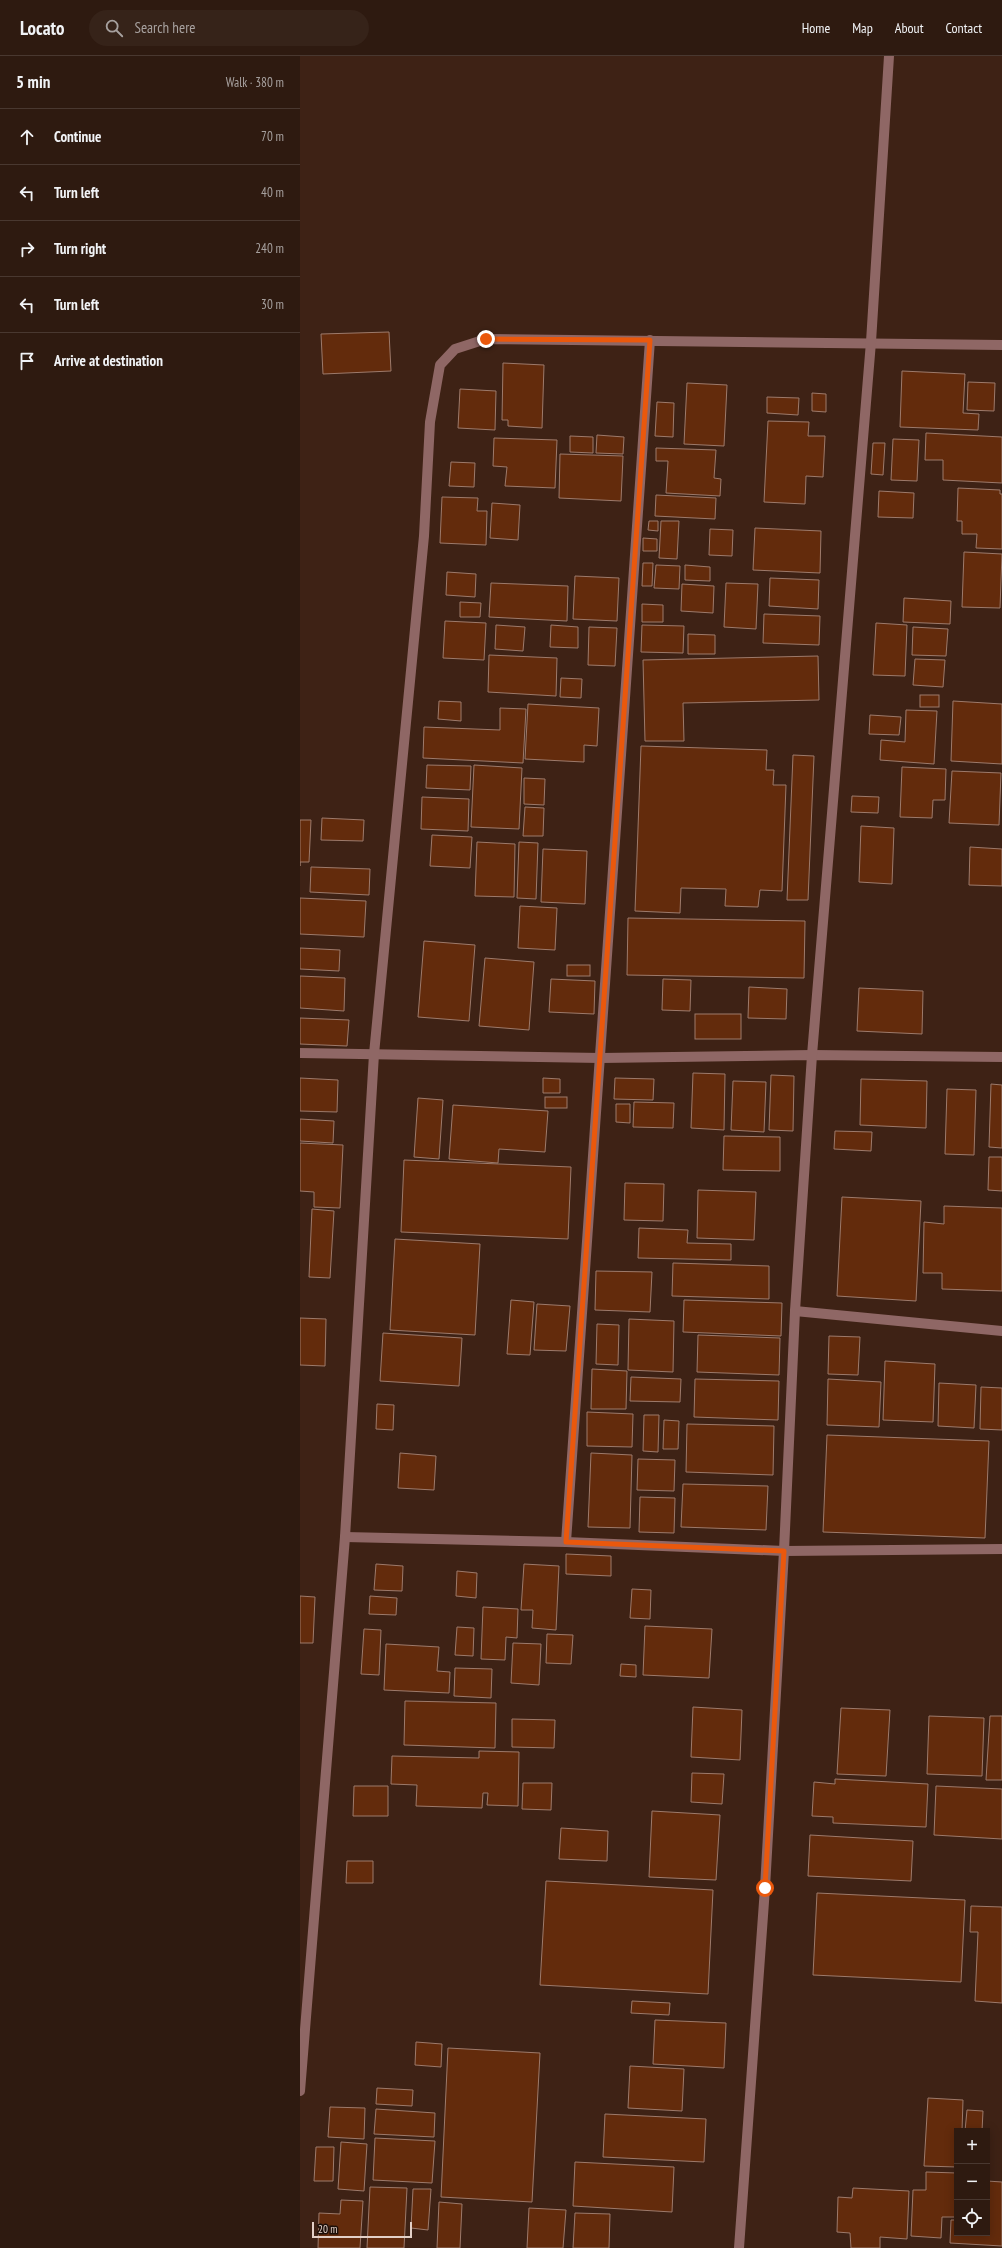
<!DOCTYPE html>
<meta charset="utf-8">
<style>
body{margin:0;font-family:"PT Sans Narrow",sans-serif;background:#362319;color:#f1f3f6}
.controls{position:absolute;right:12px;bottom:12px;display:grid;overflow:hidden;border-radius:0px;box-shadow:0 2px 10px #0003}
.controls button{width:36px;height:36px;display:grid;place-items:center;padding:0;border:0;border-bottom:1px solid #493830;background:#2e1a10;color:#f1f3f6;font:20px sans-serif}
.scale{position:absolute;left:12px;bottom:10px;width:100px;box-sizing:border-box;padding-left:4px;border:2px solid #e3d0c7;border-top:0;font-size:11px;line-height:14px;white-space:nowrap;color:#e3d0c7;-webkit-text-stroke:3px #1c0f09;paint-order:stroke}
.stop{position:absolute;width:12px;height:12px;margin:-9px;border:3px solid #ea580c;border-radius:50%;background:#fff}
.stop.end{background:#ea580c;border-color:#fff;box-shadow:0 1px 4px #0008}
.list{margin:0;padding:0;list-style:none}
h2{display:flex;justify-content:space-between;align-items:center;height:52px;margin:0;padding:0 16px;font-size:17px}
h2 small{font-size:13px;font-weight:400;color:#a7a19f}
.list li{display:grid;grid-template-columns:26px 1fr auto;gap:12px;align-items:center;box-sizing:border-box;height:56px;padding:0 16px;border-top:1px solid #493830}
.list b{display:block;font-size:15px;white-space:nowrap}
.list em{font-size:13px;font-style:normal;color:#a7a19f}
.icon{flex:none;width:22px;height:22px;fill:none;stroke:currentColor;stroke-width:2;stroke-linecap:round;stroke-linejoin:round}
.map{position:relative;flex:none;width:702px;height:2192px;overflow:hidden}
header{display:flex;align-items:center;gap:24px;box-sizing:border-box;height:56px;padding:0 20px;background:#2e1a10;border-bottom:1px solid #493830}
header strong{font-size:19px}
nav{display:flex;gap:22px;margin-inline-start:auto;font-size:14px}
.search{width:280px;height:36px;background:#362319;display:flex;align-items:center;gap:10px;box-sizing:border-box;padding:0 14px;border-radius:22px;color:#a7a19f;font-size:15px}
main{display:flex}
aside{flex:1;background:#2e1a10}
.map>svg:first-child{display:block}
.building{fill:#632b0c;stroke:#9d7a6b}
.lines{fill:none;stroke-linecap:round;stroke-linejoin:round}
.minor{stroke:#8f6765;stroke-width:10}
.route{stroke:#ea580c;stroke-width:5}
</style>
<header>
<strong>Locato</strong>
<div class="search"><svg class="icon" aria-label="search" viewBox="0 0 24 24"><circle cx="10" cy="10" r="6"/><path d="M15 15l6 6"/></svg>Search here</div>
<nav><a>Home</a><a>Map</a><a>About</a><a>Contact</a></nav>
</header>
<main>
<aside>
<h2>5 min<small>Walk · 380 m</small></h2>
<ul class="list">
<li><svg class="icon" aria-label="ahead" viewBox="0 0 24 24"><path d="M12 20V5M6 11l6-6 6 6"/></svg><div><b>Continue</b></div><em>70 m</em></li>
<li><svg class="icon" aria-label="left" viewBox="0 0 24 24"><path d="M17 20v-9H6M10 6l-5 5 5 5"/></svg><div><b>Turn left</b></div><em>40 m</em></li>
<li><svg class="icon" aria-label="right" viewBox="0 0 24 24"><path d="M7 20v-9h11M14 6l5 5-5 5"/></svg><div><b>Turn right</b></div><em>240 m</em></li>
<li><svg class="icon" aria-label="left" viewBox="0 0 24 24"><path d="M17 20v-9H6M10 6l-5 5 5 5"/></svg><div><b>Turn left</b></div><em>30 m</em></li>
<li><svg class="icon" aria-label="arrive" viewBox="0 0 24 24"><path d="M6 21V4h12l-3 4 3 4H6"/></svg><div><b>Arrive at destination</b></div></li>
</ul>
</aside>
<div class="map">
<svg width="702" height="2192" viewBox="0 0 702 2192">
<rect width="100%" height="100%" fill="#3e2215"/>
<g class="building">
<path d="M89,276L91,315L23,318L21,278Z"/>
<path d="M203,307L244,309L242,372L208,370V364H202Z"/>
<path d="M602,315L665,318L663,357L679,358L678,374L600,371Z"/>
<path d="M668,326L695,327L694,355L667,354Z"/>
<path d="M387,327L427,329L424,390L384,388Z"/>
<path d="M160,333L196,335L195,374L158,372Z"/>
<path d="M512,337L526,338V356L512,355Z"/>
<path d="M467,341L499,342L498,359L467,357Z"/>
<path d="M357,346L374,347L373,381L355,380Z"/>
<path d="M468,365L509,366L508,380H525L523,421L506,420L505,448L464,446Z"/>
<path d="M626,377L702,381V427L643,424V404H625Z"/>
<path d="M297,379L324,381L323,398L296,397Z"/>
<path d="M270,380L293,381V397L270,396Z"/>
<path d="M194,382L257,384L255,432L205,430L207,411L193,410Z"/>
<path d="M593,383L619,384L617,425L591,424Z"/>
<path d="M573,387H585L583,419L571,418Z"/>
<path d="M356,392L416,394L414,422L421,423L420,440L366,437L368,405H356Z"/>
<path d="M260,398L323,400L321,445L259,442Z"/>
<path d="M151,406L175,407L174,431L149,430Z"/>
<path d="M658,432L700,434V438H702V493L676,492L677,478H662V465H657Z"/>
<path d="M579,435L614,437L613,462L578,461Z"/>
<path d="M356,439L416,442L415,463L355,460Z"/>
<path d="M142,441L178,442L177,455H187L186,489L140,487Z"/>
<path d="M192,447L220,449L218,484L190,482Z"/>
<path d="M349,465H358V475L348,474Z"/>
<path d="M361,465H379L377,503L359,502Z"/>
<path d="M455,472L521,475L520,517L453,514Z"/>
<path d="M410,473L433,474L432,500L409,499Z"/>
<path d="M343,482L357,483V495H343Z"/>
<path d="M664,496L702,498L700,552L662,551Z"/>
<path d="M343,507H353L352,530H342Z"/>
<path d="M356,509L380,510L379,533L354,532Z"/>
<path d="M385,509L410,511V525L385,524Z"/>
<path d="M147,516L176,518L175,541L146,539Z"/>
<path d="M275,520L319,522L317,565L273,563Z"/>
<path d="M470,522L519,524L518,553L469,550Z"/>
<path d="M191,527L268,530L267,565L189,561Z"/>
<path d="M426,527L458,528L456,573L424,571Z"/>
<path d="M382,528L414,530L413,557L381,555Z"/>
<path d="M604,542L651,545L650,568L603,566Z"/>
<path d="M160,546L181,547L180,561H160Z"/>
<path d="M342,548L363,549V566H342Z"/>
<path d="M464,558L520,560L519,589L463,587Z"/>
<path d="M145,565L186,567L184,604L143,602Z"/>
<path d="M576,567L607,569L605,620L573,619Z"/>
<path d="M196,569L225,571L223,595L195,593Z"/>
<path d="M251,569L278,571V592L250,591Z"/>
<path d="M342,569L384,570L383,597L341,596Z"/>
<path d="M289,571L317,572L315,610L288,609Z"/>
<path d="M613,571L648,573L646,600L612,599Z"/>
<path d="M388,578L415,579V598H388Z"/>
<path d="M189,599L257,602L256,640L188,636Z"/>
<path d="M518,600L519,644L383,647L384,685H345L343,604Z"/>
<path d="M615,603L645,604L643,631L613,629Z"/>
<path d="M261,622L282,623L281,642L260,641Z"/>
<rect x="620" y="639" width="19" height="12"/>
<path d="M139,645L161,646V665L138,663Z"/>
<path d="M653,645L702,648V708L651,705Z"/>
<path d="M228,648L299,652L297,690L284,689V706L225,703Z"/>
<path d="M200,652L226,653L223,707L123,702L124,671L200,674Z"/>
<path d="M606,654L637,655L634,708L580,704L581,684L605,686Z"/>
<path d="M570,659L601,661L599,679L569,678Z"/>
<path d="M341,690L467,694L466,714H474L473,729H486L482,835L460,834L458,851L425,850L426,833L381,832L380,857L335,855Z"/>
<path d="M493,699L514,700L508,844H487Z"/>
<path d="M127,709L171,710L170,734L126,732Z"/>
<path d="M174,709L222,712L219,773L171,771Z"/>
<path d="M602,711L646,713L645,744H633L632,762L600,761Z"/>
<path d="M652,715L701,717L699,769L649,767Z"/>
<path d="M224,722L245,723L244,749L224,748Z"/>
<path d="M552,740L579,741L578,757L551,756Z"/>
<path d="M122,741L169,743L168,775L121,773Z"/>
<path d="M225,751L244,752L243,780H223Z"/>
<path d="M22,762L64,764L63,785L21,784Z"/>
<path d="M0,764H11L9,806H0V810Z"/>
<path d="M561,770L594,772L592,828L559,826Z"/>
<path d="M132,779L172,781L170,812L130,810Z"/>
<path d="M177,786L215,788L214,841L175,840Z"/>
<path d="M219,786L238,787L236,843L217,842Z"/>
<path d="M670,791L702,793V830L669,829Z"/>
<path d="M243,793L287,795L285,848L241,846Z"/>
<path d="M11,811L70,813L69,839L10,836Z"/>
<path d="M0,842L66,845L64,881L0,878Z"/>
<path d="M220,850L257,852L255,894L218,892Z"/>
<path d="M328,862L505,865L504,922L327,919Z"/>
<path d="M124,885L175,889L169,965L118,961Z"/>
<path d="M0,892L40,894L39,915L0,913Z"/>
<path d="M185,902L234,906L229,974L179,970Z"/>
<rect x="267" y="909" width="23" height="11"/>
<path d="M0,920L45,922L44,955L0,952Z"/>
<path d="M251,923L295,925L294,958L249,956Z"/>
<path d="M363,923L391,924L390,955L362,954Z"/>
<path d="M449,931L487,933L486,963L448,962Z"/>
<path d="M559,932L623,935L622,978L557,975Z"/>
<rect x="395" y="958" width="46" height="25"/>
<path d="M0,962L49,964L47,990L0,988Z"/>
<path d="M393,1017L425,1018L424,1074L391,1072Z"/>
<path d="M471,1019L494,1020L493,1075L469,1074Z"/>
<path d="M0,1022L38,1024L37,1056L0,1055Z"/>
<path d="M243,1022L260,1023V1037H243Z"/>
<path d="M315,1022L354,1023L353,1044L314,1043Z"/>
<path d="M561,1023L627,1025L626,1072L560,1069Z"/>
<path d="M433,1025L466,1026L464,1076L431,1074Z"/>
<path d="M691,1028L702,1029V1092L689,1091Z"/>
<path d="M647,1033L676,1034L674,1099L645,1098Z"/>
<rect x="245" y="1041" width="22" height="11"/>
<path d="M118,1042L143,1044L139,1103L114,1101Z"/>
<path d="M334,1046L374,1047L373,1072L333,1071Z"/>
<path d="M316,1048H330V1067L316,1066Z"/>
<path d="M153,1049L248,1055L245,1096L199,1093L198,1107L149,1103Z"/>
<path d="M0,1063L34,1065L33,1087L0,1085Z"/>
<path d="M535,1075L572,1076L571,1095L534,1093Z"/>
<path d="M424,1080L480,1081V1115L423,1114Z"/>
<path d="M0,1087L43,1089L40,1152L14,1151V1136L0,1135Z"/>
<path d="M689,1101H702V1135L688,1134Z"/>
<path d="M104,1104L271,1111L268,1183L101,1176Z"/>
<path d="M325,1127L364,1128L363,1165L324,1164Z"/>
<path d="M398,1134L456,1136L454,1184L397,1182Z"/>
<path d="M542,1141L621,1145L616,1245L537,1240Z"/>
<path d="M644,1150L702,1152V1235L642,1233V1217H623L624,1166L644,1168Z"/>
<path d="M12,1153L34,1155L30,1222L9,1221Z"/>
<path d="M339,1172L388,1174L387,1187L431,1188V1204L338,1202Z"/>
<path d="M95,1183L180,1188L175,1279L90,1274Z"/>
<path d="M373,1207L469,1210V1243L372,1240Z"/>
<path d="M296,1215L352,1216L350,1256L295,1254Z"/>
<path d="M211,1244L234,1246L230,1299L207,1298Z"/>
<path d="M384,1244L482,1247L481,1280L383,1276Z"/>
<path d="M237,1248L270,1250L266,1295L234,1294Z"/>
<path d="M0,1262L26,1263L25,1310L0,1309Z"/>
<path d="M329,1263L374,1265L373,1316L328,1314Z"/>
<path d="M297,1268L319,1269L318,1309L296,1308Z"/>
<path d="M83,1277L162,1282L159,1330L80,1325Z"/>
<path d="M398,1279L480,1282L479,1319L397,1316Z"/>
<path d="M529,1280L560,1281L558,1319L528,1318Z"/>
<path d="M585,1305L635,1308L633,1366L583,1364Z"/>
<path d="M292,1313L327,1315L326,1353H291Z"/>
<path d="M331,1321L381,1323L380,1346L330,1345Z"/>
<path d="M395,1323L479,1325L478,1364L394,1361Z"/>
<path d="M528,1323L581,1326L579,1371L527,1369Z"/>
<path d="M639,1327L676,1329L674,1372L638,1370Z"/>
<path d="M681,1331L702,1332V1374L680,1373Z"/>
<path d="M77,1348L94,1349L93,1374L76,1373Z"/>
<path d="M287,1356L333,1358L332,1391L287,1390Z"/>
<path d="M344,1359H359L358,1396L343,1395Z"/>
<path d="M364,1364L379,1365L378,1393H363Z"/>
<path d="M387,1368L474,1370L473,1419L386,1416Z"/>
<path d="M527,1379L689,1385L685,1482L523,1476Z"/>
<path d="M100,1397L136,1400L134,1434L98,1432Z"/>
<path d="M291,1397L332,1399L330,1472L288,1471Z"/>
<path d="M338,1403L375,1404L374,1435L337,1434Z"/>
<path d="M383,1428L468,1430L466,1474L381,1471Z"/>
<path d="M340,1441L375,1442L374,1477L339,1476Z"/>
<path d="M266,1498L311,1500V1520L266,1518Z"/>
<path d="M76,1508L103,1510L102,1535L74,1534Z"/>
<path d="M224,1508L259,1510L256,1574L232,1572L233,1554H221Z"/>
<path d="M157,1515L177,1517L176,1542L156,1540Z"/>
<path d="M332,1533L351,1534L350,1563L330,1562Z"/>
<path d="M0,1540L15,1541L13,1587H0Z"/>
<path d="M70,1540L97,1542L96,1559L69,1558Z"/>
<path d="M183,1551L218,1553L217,1582L206,1581L205,1604L181,1603Z"/>
<path d="M345,1570L412,1573L409,1622L343,1619Z"/>
<path d="M157,1571L174,1572L173,1600L155,1599Z"/>
<path d="M64,1573L81,1574L79,1619L61,1618Z"/>
<path d="M247,1578L273,1579L271,1608L246,1607Z"/>
<path d="M213,1587L241,1588L239,1629L211,1627Z"/>
<path d="M86,1588L139,1591L137,1615L150,1616L149,1637L84,1634Z"/>
<path d="M321,1608L336,1609V1621L320,1620Z"/>
<path d="M155,1612L192,1613L191,1642L154,1640Z"/>
<path d="M105,1645L196,1647L195,1692L104,1689Z"/>
<path d="M393,1651L442,1654L440,1704L391,1701Z"/>
<path d="M541,1652L590,1654L586,1720L537,1718Z"/>
<path d="M629,1660L684,1662L682,1720L627,1718Z"/>
<path d="M690,1660H702V1724H686Z"/>
<path d="M212,1663L255,1664L254,1692L212,1691Z"/>
<path d="M179,1695L219,1696L218,1750L187,1749L188,1737H183L182,1752L116,1750L117,1729L91,1728L92,1700L179,1702Z"/>
<path d="M392,1717L424,1718L422,1748L391,1746Z"/>
<path d="M535,1723L628,1728L626,1771L533,1767V1761L512,1760L514,1726L535,1728Z"/>
<path d="M223,1727H252L251,1754L222,1753Z"/>
<path d="M54,1730H88V1760H53Z"/>
<path d="M636,1730L702,1733V1783L634,1779Z"/>
<path d="M352,1755L420,1759L416,1824L349,1821Z"/>
<path d="M261,1772L308,1775L307,1805L259,1803Z"/>
<path d="M510,1779L613,1785L611,1825L508,1820Z"/>
<path d="M47,1805H73V1827H46Z"/>
<path d="M246,1825L413,1834L408,1938L240,1929Z"/>
<path d="M517,1837L665,1844L661,1926L513,1919Z"/>
<path d="M671,1850L702,1851V1947L675,1945L678,1876H670Z"/>
<path d="M332,1945L370,1947L369,1959L331,1957Z"/>
<path d="M355,1964L426,1967L424,2012L353,2008Z"/>
<path d="M116,1986L142,1988L141,2011L115,2009Z"/>
<path d="M148,1992L240,1997L232,2146L141,2141Z"/>
<path d="M330,2010L384,2013L382,2055L328,2052Z"/>
<path d="M77,2032L113,2034L112,2050L76,2048Z"/>
<path d="M628,2042L663,2044L662,2075H657V2111L624,2110Z"/>
<path d="M30,2051L65,2052L64,2083L28,2081Z"/>
<path d="M76,2053L135,2057L134,2081L74,2078Z"/>
<path d="M667,2054L683,2055L682,2075H665Z"/>
<path d="M305,2058L406,2063L404,2106L303,2101Z"/>
<path d="M75,2082L135,2085L132,2127L73,2124Z"/>
<path d="M41,2086L67,2088L64,2135L38,2133Z"/>
<path d="M16,2091H34L33,2125H14Z"/>
<path d="M275,2106L374,2111L372,2156L273,2150Z"/>
<path d="M626,2116L657,2117V2161H642L641,2182L611,2180L613,2134H626Z"/>
<path d="M687,2125L702,2126V2190L650,2187L651,2164H657V2177H687Z"/>
<path d="M70,2131L107,2132L104,2192H67Z"/>
<path d="M553,2132L609,2135L607,2183L580,2181V2192H551L550,2177L537,2176L538,2141L552,2142Z"/>
<path d="M113,2133H131L128,2174L111,2172Z"/>
<path d="M41,2144L63,2145L60,2192H18L19,2157L40,2158Z"/>
<path d="M139,2146L162,2148L160,2192H137Z"/>
<path d="M229,2152L266,2154L263,2192H227Z"/>
<path d="M275,2157L310,2158L309,2192H273Z"/>
</g>
<g class="lines">
<g class="minor">
<path d="M0,997L301,1002L512,999L702,1001"/>
<path d="M495,1255L702,1275"/>
<path d="M45,1481L266,1486L484,1495L702,1493"/>
<path d="M266,1486L350,284"/>
<path d="M0,2035L45,1481L74,998L124,480L130,366L140,309L155,293L186,283L702,289"/>
<path d="M439,2192L465,1832L484,1495L495,1255L512,999L571,286L589,0"/>
</g>
</g>
<g class="lines">
<path class="route" d="M186,283L350,284L266,1486L484,1495L465,1832"/>
</g>
</svg>
<div class="controls">
<button>+</button>
<button>−</button>
<button><svg class="icon" aria-label="locate" viewBox="0 0 24 24"><circle cx="12" cy="12" r="6"/><path d="M12 2v4M12 18v4M2 12h4M18 12h4"/></svg></button>
</div>
<div class="scale">20 m</div>
<div class="stop" style="left:465px;top:1832px"></div>
<div class="stop end" style="left:186px;top:283px"></div>
</div>
</main>
